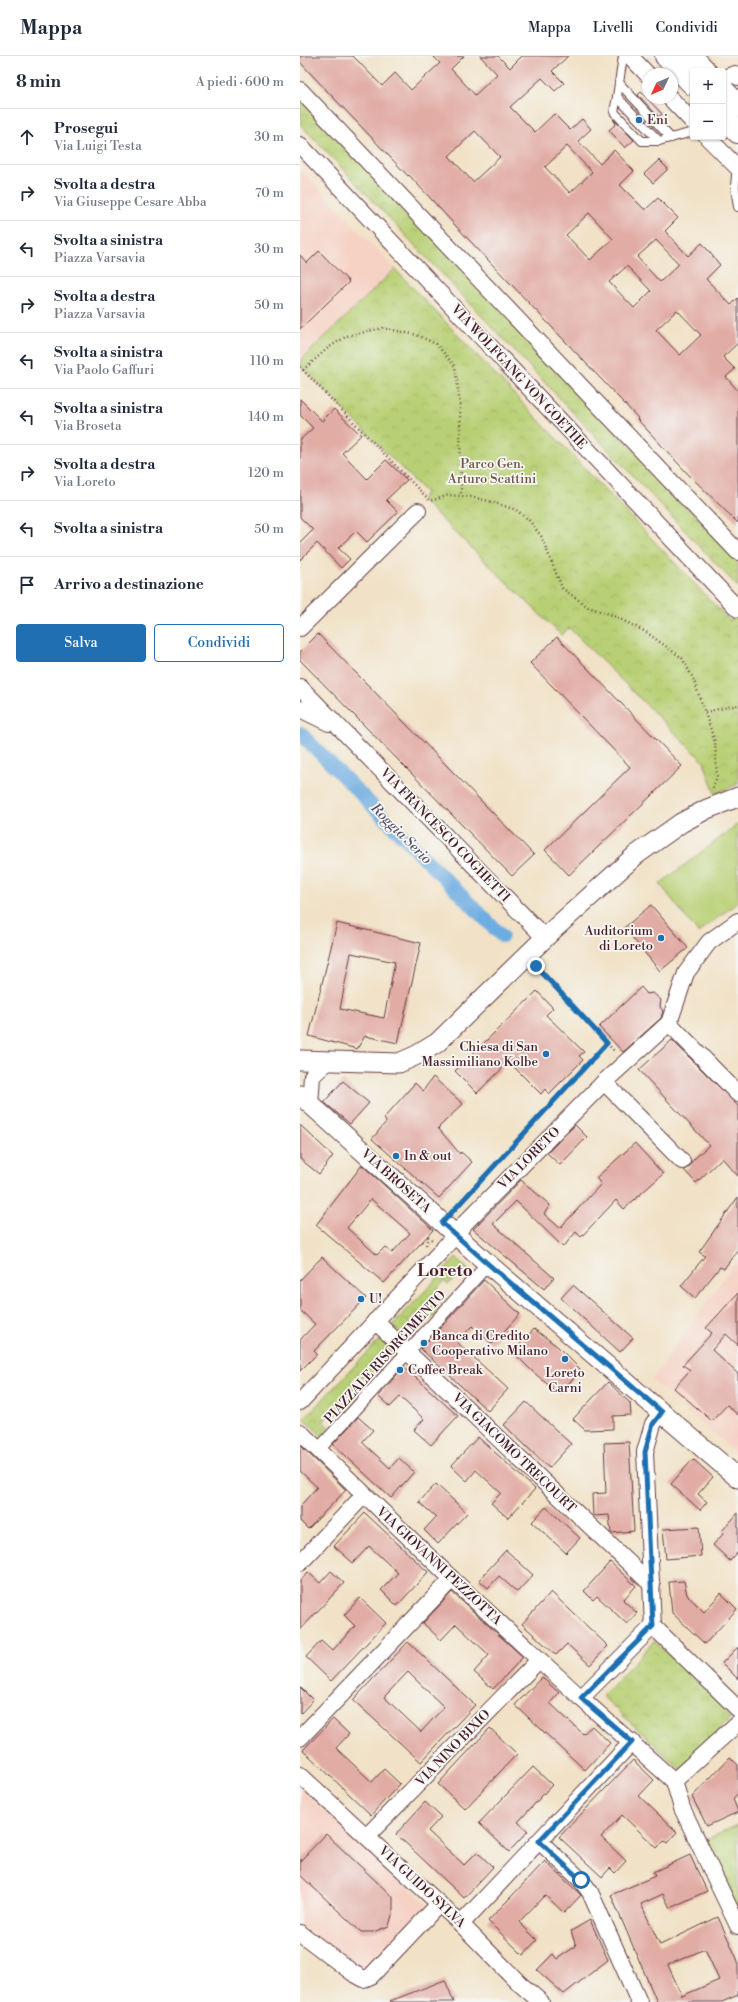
<!DOCTYPE html>
<html lang="it">
<meta charset="utf-8">
<style>
body{margin:0;font-family:"Libre Bodoni",serif;background:#f2f2f3;color:#1f2937}
.controls{position:absolute;right:12px;top:12px;display:grid;overflow:hidden;border-radius:4px;box-shadow:0 1px 3px #0004}
.controls button{width:36px;height:36px;display:grid;place-items:center;padding:0;border:0;border-bottom:1px solid #e0e1e3;background:#fff;color:#1f2937;font:20px sans-serif}
.compass{position:absolute;left:342px;top:12px;width:36px;height:36px;border-radius:50%;background:#fff;box-shadow:0 1px 3px #0004;rotate:226deg}
.stop{position:absolute;width:12px;height:12px;margin:-9px;border:3px solid #1f6fb2;border-radius:50%;background:#fff}
.stop.end{background:#1f6fb2;border-color:#fff;box-shadow:0 1px 4px #0008}
.list{margin:0;padding:0;list-style:none}
h2{display:flex;justify-content:space-between;align-items:center;height:52px;margin:0;padding:0 16px;font-size:17px}
h2 small{font-size:13px;font-weight:400;color:#747a83}
.list li{display:grid;grid-template-columns:26px 1fr auto;gap:12px;align-items:center;box-sizing:border-box;height:56px;padding:0 16px;border-top:1px solid #e0e1e3}
.list b{display:block;font-size:15px;white-space:nowrap}
.list p{margin:0;font-size:13px;white-space:nowrap;color:#747a83}
.list em{font-size:13px;font-style:normal;color:#747a83}
.actions{display:flex;gap:8px;padding:12px 16px}
.actions a{flex:1;padding:9px 0;border:1px solid #1f6fb2;border-radius:4px;text-align:center;font-size:14px;color:#1f6fb2}
.actions .main{background:#1f6fb2;color:#fff}
.icon{flex:none;width:22px;height:22px;fill:none;stroke:currentColor;stroke-width:2;stroke-linecap:round;stroke-linejoin:round}
.map{position:relative;flex:none;width:438px;height:1946px;overflow:hidden}
header{display:flex;align-items:center;gap:24px;box-sizing:border-box;height:56px;padding:0 20px;background:#fff;border-bottom:1px solid #e0e1e3}
header strong{font-size:19px}
nav{display:flex;gap:22px;margin-inline-start:auto;font-size:14px}
main{display:flex}
aside{flex:1;background:#fff}
.map>svg:first-child{display:block}
.built{fill:#f6d2c5}
.park{fill:url(#park-crowns);stroke:#817850}
.pitch{fill:#b8d074;stroke:#817850}
.lines{fill:none;stroke-linecap:round;stroke-linejoin:round}
.canal{stroke:#6eade1;stroke-width:14}
.building{fill:#e1aca4;fill-rule:evenodd}
.service-casing{stroke:#633c42;stroke-width:10}
.pedestrian-casing{stroke:#633c42;stroke-width:14}
.minor-casing{stroke:#633c42;stroke-width:18}
.tertiary-casing{stroke:#633c42;stroke-width:21}
.secondary-casing{stroke:#633c42;stroke-width:24}
.path{stroke:#633c42;stroke-width:2.5;stroke-dasharray:1 3;stroke-linecap:butt}
.service{stroke:#fff;stroke-width:8}
.pedestrian{stroke:#fff;stroke-width:12}
.minor{stroke:#fff;stroke-width:16}
.tertiary{stroke:#fff;stroke-width:19}
.secondary{stroke:#fff;stroke-width:22}
.route{stroke:#1f6fb2;stroke-width:5}
.poi-dot{fill:#1f6fb2;stroke:#f6f6f2;stroke-width:1.5}
.labels{text-anchor:middle;dominant-baseline:central;stroke-width:3.5;stroke-linejoin:round;paint-order:stroke}
.poi-label{font-size:13px;fill:#4a1f2b;stroke:#f6f6f2;text-anchor:start}
.street-label{font-size:13px;fill:#4a1f2b;stroke:#f6f6f2}
.park-label{font-size:13px;fill:#6b5441;stroke:#f6f6f2}
.water-label{font-size:14px;font-style:italic;fill:#57516b;stroke:#f6f6f2}
.district-label{font-size:17px;font-weight:bold;fill:#4a1f2b;stroke:#f6f6f2}
</style>
<header>
<strong>Mappa</strong>
<nav><a>Mappa</a><a>Livelli</a><a>Condividi</a></nav>
</header>
<main>
<aside>
<h2>8 min<small>A piedi · 600 m</small></h2>
<ul class="list">
<li><svg class="icon" aria-label="ahead" viewBox="0 0 24 24"><path d="M12 20V5M6 11l6-6 6 6"/></svg><div><b>Prosegui</b><p>Via Luigi Testa</p></div><em>30 m</em></li>
<li><svg class="icon" aria-label="right" viewBox="0 0 24 24"><path d="M7 20v-9h11M14 6l5 5-5 5"/></svg><div><b>Svolta a destra</b><p>Via Giuseppe Cesare Abba</p></div><em>70 m</em></li>
<li><svg class="icon" aria-label="left" viewBox="0 0 24 24"><path d="M17 20v-9H6M10 6l-5 5 5 5"/></svg><div><b>Svolta a sinistra</b><p>Piazza Varsavia</p></div><em>30 m</em></li>
<li><svg class="icon" aria-label="right" viewBox="0 0 24 24"><path d="M7 20v-9h11M14 6l5 5-5 5"/></svg><div><b>Svolta a destra</b><p>Piazza Varsavia</p></div><em>50 m</em></li>
<li><svg class="icon" aria-label="left" viewBox="0 0 24 24"><path d="M17 20v-9H6M10 6l-5 5 5 5"/></svg><div><b>Svolta a sinistra</b><p>Via Paolo Gaffuri</p></div><em>110 m</em></li>
<li><svg class="icon" aria-label="left" viewBox="0 0 24 24"><path d="M17 20v-9H6M10 6l-5 5 5 5"/></svg><div><b>Svolta a sinistra</b><p>Via Broseta</p></div><em>140 m</em></li>
<li><svg class="icon" aria-label="right" viewBox="0 0 24 24"><path d="M7 20v-9h11M14 6l5 5-5 5"/></svg><div><b>Svolta a destra</b><p>Via Loreto</p></div><em>120 m</em></li>
<li><svg class="icon" aria-label="left" viewBox="0 0 24 24"><path d="M17 20v-9H6M10 6l-5 5 5 5"/></svg><div><b>Svolta a sinistra</b></div><em>50 m</em></li>
<li><svg class="icon" aria-label="arrive" viewBox="0 0 24 24"><path d="M6 21V4h12l-3 4 3 4H6"/></svg><div><b>Arrivo a destinazione</b></div></li>
</ul>
<div class="actions"><a class="main">Salva</a><a>Condividi</a></div>
</aside>
<div class="map">
<svg width="438" height="1946" viewBox="0 0 438 1946">
<defs>
<pattern id="park-crowns" width="20" height="18" patternUnits="userSpaceOnUse"><rect width="20" height="18" fill="#b8d074"/><path d="M2 6a3 3 0 1 1 6 0M12 15a3 3 0 1 1 6 0" fill="none" stroke="#a0b265"/></pattern>
</defs>
<rect width="100%" height="100%" fill="#f6f6f2"/>
<filter id="ink" filterUnits="userSpaceOnUse"><feTurbulence type="fractalNoise" baseFrequency=".025" numOctaves="2"/><feDisplacementMap in="SourceGraphic" scale="8" xChannelSelector="R" yChannelSelector="G"/><feConvolveMatrix kernelMatrix="1 2 1 2 8 2 1 2 1" color-interpolation-filters="sRGB"/></filter>
<filter id="wash" filterUnits="userSpaceOnUse"><feTurbulence type="fractalNoise" baseFrequency=".012" numOctaves="4" result="noise"/><feDisplacementMap in="SourceGraphic" scale="16" xChannelSelector="R" yChannelSelector="G"/><feGaussianBlur stdDeviation="0.9" result="paint"/><feColorMatrix in="noise" values="0 0 0 0 0 0 0 0 0 0 0 0 0 0 0 0 0 1.4 0 .05"/><feComposite in="paint" operator="in"/></filter>
<g filter="url(#wash)">
<rect width="100%" height="100%" fill="#f1e2c7"/>
<g class="built">
<path d="M0,113L95,213L0,305Z"/>
<path d="M438,1202V1399L352,1324Z"/>
<path d="M0,1733L128,1849L64,1916L0,1868Z"/>
</g>
<g class="park">
<path d="M0,42L438,504V531L0,68Z"/>
<path d="M95,213L430,565L435,561L438,562V728L415,738L404,706L269,572L261,579L121,443L126,437L0,309V305Z"/>
<path d="M156,1202L173,1218L167,1224L160,1217L148,1229L144,1225L129,1242L141,1254L133,1262L130,1260L125,1265L116,1257L108,1266L115,1272L105,1283L92,1270Z"/>
<path d="M83,1280L101,1297L95,1304L87,1296L82,1301L79,1298L69,1309L78,1317L68,1327L58,1317L51,1324L59,1333L53,1339L60,1345L49,1357L46,1354L40,1360L34,1355L23,1365L30,1372L22,1380L4,1363Z"/>
<path d="M354,1585L433,1659L381,1714L302,1640Z"/>
<path d="M438,1769V1854L405,1784Z"/>
</g>
<path class="pitch" d="M438,768V846L398,877L360,828Z"/>
<g class="lines">
<path class="canal" d="M0,677L202,880"/>
</g>
<g id="blocks">
<g class="building">
<path d="M0,0H53L82,30L95,17L111,34L140,7L133,0H164L151,13L175,39L197,18L180,0H198L210,12L222,0H268L252,15L264,27L255,35L242,22L210,51L235,76L254,58L270,74L282,63L291,73L278,85L300,108L314,94L334,115L320,129L345,154L358,142L378,162L365,175L388,200L402,187L420,209L406,223L431,249L438,242V287L423,301L435,313L426,321L438,335V467L388,418L337,363L338,362L153,167L109,119L108,120L12,19L0,6ZM175,75L200,101L173,126L149,100ZM267,90L292,116L270,137L245,111ZM289,157L313,183L290,204L266,179ZM356,184L379,208L360,226L337,201ZM327,210L351,235L334,252L309,226ZM377,254L401,279L380,299L356,274Z"/>
<path d="M341,36L362,58L359,61L338,39Z"/>
<path d="M313,63L334,84L325,92L309,74L316,68Z"/>
<path d="M359,104L368,113L353,127L344,118Z"/>
<path d="M19,195L49,226L0,273V199L7,207Z"/>
<path d="M0,343L22,365L34,353L61,379L42,397L67,423L86,404L107,424L86,444L98,456L67,486L56,475L38,492L50,503L41,512L17,487L0,504V487L13,474L0,461V384L13,372L0,359Z"/>
<path d="M18,578L234,799L212,820L0,604V596Z"/>
<path d="M257,581L382,710L269,819L245,794L330,711L230,607Z"/>
<path d="M351,849L388,892L360,915L324,872Z"/>
<path d="M37,867L121,887L98,987L65,980L57,993L9,980ZM51,897L95,906L84,962L40,953Z"/>
<path d="M341,931L347,938L353,937L361,944L360,951L363,955L361,962L323,996L299,971Z"/>
<path d="M237,935L253,952L246,959L284,996L279,1000L283,1004L249,1038L245,1033L241,1038L209,1006L177,1037L155,1015Z"/>
<path d="M372,984L438,1050V1120L422,1102L396,1127L384,1114L389,1111L391,1106L409,1089L339,1014Z"/>
<path d="M133,1021L163,1048L138,1072L160,1098L161,1096L172,1106L139,1142L72,1083L86,1066L84,1062L115,1027L123,1035Z"/>
<path d="M43,1025L69,1047L50,1068L24,1046Z"/>
<path d="M0,1069L33,1100L19,1118L0,1103Z"/>
<path d="M275,1069L287,1081L260,1109L247,1097Z"/>
<path d="M335,1087L363,1118L324,1153L316,1144L281,1181L276,1176L263,1191L216,1145L193,1168L254,1222L244,1233L173,1173L221,1124L250,1149L244,1158L260,1172L301,1128L296,1122Z"/>
<path d="M62,1109L133,1174L84,1227L16,1169ZM71,1143L110,1177L92,1197L85,1191L77,1199L47,1172Z"/>
<path d="M438,1141V1193L424,1213L420,1211L395,1242L381,1230L405,1200L399,1196Z"/>
<path d="M22,1201L66,1242L14,1295L17,1298L0,1315V1284L15,1268L0,1254V1224Z"/>
<path d="M184,1224L220,1258L192,1288L172,1270L157,1286L208,1333L188,1355L121,1293Z"/>
<path d="M273,1229L333,1282L320,1296L261,1242Z"/>
<path d="M438,1237V1289L426,1278L412,1294L438,1318V1359L427,1349L412,1365L374,1332L390,1314L383,1309L412,1277L406,1272Z"/>
<path d="M234,1273L257,1290L281,1314L260,1337L255,1333L254,1334L231,1314L213,1296Z"/>
<path d="M104,1311L158,1360L131,1389L114,1374L124,1363L100,1341L90,1351L78,1340Z"/>
<path d="M308,1326L330,1347L331,1359L313,1360V1373L285,1374L273,1363Z"/>
<path d="M226,1346L271,1388L249,1412L204,1369Z"/>
<path d="M58,1361L73,1374L62,1386L90,1412L99,1402L114,1416L91,1442L33,1388Z"/>
<path d="M178,1381L235,1433L208,1462L191,1447L201,1437L176,1414L167,1425L151,1410Z"/>
<path d="M329,1386L334,1475L311,1477L309,1459L293,1460L292,1438L306,1437L304,1387Z"/>
<path d="M0,1389L46,1434L8,1473L0,1465V1450L17,1431L0,1415Z"/>
<path d="M393,1403L413,1421L398,1438L407,1446L400,1454L371,1428Z"/>
<path d="M136,1428L167,1457L138,1488L124,1474L136,1461L119,1446Z"/>
<path d="M246,1451L280,1482L266,1497L232,1466Z"/>
<path d="M65,1457L128,1516L97,1550L81,1534L98,1517L69,1490L53,1507L34,1490Z"/>
<path d="M438,1457V1496L430,1505L413,1489L424,1477L422,1475Z"/>
<path d="M399,1471L401,1500L366,1503L363,1473Z"/>
<path d="M206,1494L233,1519L217,1536L199,1520L188,1532L179,1524Z"/>
<path d="M310,1506L336,1530L323,1544L337,1557L327,1568L297,1540L293,1544L284,1535Z"/>
<path d="M31,1515L44,1527L0,1574V1525L8,1516L20,1527Z"/>
<path d="M384,1525L387,1539L404,1556L421,1537L437,1553L405,1588L372,1557L369,1526Z"/>
<path d="M152,1536L223,1601L193,1633L174,1616L189,1599L156,1568L141,1584L123,1567Z"/>
<path d="M251,1536L308,1590L290,1609L267,1588L256,1599L222,1568Z"/>
<path d="M60,1542L86,1567L31,1625L6,1601L21,1585L32,1595L55,1570L44,1559Z"/>
<path d="M108,1586L175,1649L121,1706L53,1644ZM108,1616L144,1651L121,1676L84,1641Z"/>
<path d="M438,1591V1623L422,1607Z"/>
<path d="M242,1621L259,1637L250,1647L283,1678L292,1670L310,1687L285,1714L215,1649Z"/>
<path d="M0,1631L13,1644L0,1658Z"/>
<path d="M33,1663L49,1678L36,1692L72,1726L84,1713L100,1728L71,1759L3,1694Z"/>
<path d="M190,1672L217,1698L165,1753L138,1728Z"/>
<path d="M430,1701L438,1709V1737L433,1743L438,1756L407,1770L392,1741Z"/>
<path d="M333,1704L354,1724L339,1740L377,1776L367,1787L364,1785L357,1792L322,1759L301,1781L326,1805L315,1817L310,1812L302,1821L259,1781Z"/>
<path d="M233,1711L252,1729L218,1766L228,1775L209,1796L179,1767Z"/>
<path d="M125,1746L141,1761L128,1775L164,1809L177,1796L193,1811L164,1842L96,1778Z"/>
<path d="M26,1778L93,1841V1856L89,1870L73,1876H61L0,1819V1805Z"/>
<path d="M390,1799L407,1835L370,1852L363,1838L341,1848L360,1889L418,1861L438,1905V1939L422,1946H357L311,1839L355,1820L353,1816ZM405,1893L419,1924L382,1940L368,1909Z"/>
<path d="M245,1805L281,1839L264,1857L245,1839L219,1866L237,1884L223,1899L188,1865Z"/>
<path d="M290,1864L308,1904L264,1938L237,1914L253,1898L257,1903L276,1890L271,1875Z"/>
<path d="M145,1924L154,1946H91L90,1945Z"/>
</g>
</g>
</g>
<g filter="url(#ink)">
<use href="#blocks" fill-opacity="0" stroke="#633c42" stroke-width="1"/>
<g class="lines">
<defs>
<g id="service">
<path d="M323,0L317,41L359,85L393,76"/>
<path d="M319,27L371,82"/>
<path d="M317,41L314,56L342,85H359"/>
<path d="M436,119L435,131L438,151"/>
</g>
<path id="pedestrian" d="M18,1394L179,1218L187,1207"/>
<g id="minor">
<path d="M330,0L348,19"/>
<path d="M423,22L435,18L438,21"/>
<path d="M0,34L438,496"/>
<path d="M370,42L393,66"/>
<path d="M407,81L438,112"/>
<path d="M0,89L438,553"/>
<path d="M0,572L118,455"/>
<path d="M0,631L245,882"/>
<path d="M0,653L29,667"/>
<path d="M369,967L438,1038"/>
<path d="M304,1026L382,1105"/>
<path d="M10,1048L12,1020L25,1008L31,1005"/>
<path d="M75,1265L352,1529"/>
<path d="M0,1346L143,1193L165,1167L304,1026L369,967L386,917L409,886L438,865"/>
<path d="M0,1376L152,1523L281,1642"/>
<path d="M0,1507L64,1439"/>
<path d="M353,1570L345,1396L353,1368L362,1356"/>
<path d="M0,1682L152,1523"/>
<path d="M0,1719L161,1868L220,1928L241,1946"/>
<path d="M374,1725L281,1642L353,1570L438,1653"/>
<path d="M374,1725L382,1752L438,1870"/>
<path d="M374,1725L438,1667"/>
<path d="M67,1780L239,1604"/>
<path d="M239,1785L281,1824L290,1836L339,1946"/>
<path d="M161,1868L332,1686"/>
<path d="M0,1877L53,1917L64,1923L71,1920L139,1848"/>
</g>
<g id="tertiary">
<path d="M0,1004L99,1007L117,999L137,987L254,873L336,799L381,767L407,753L438,741"/>
<path d="M0,1039L187,1207L438,1422"/>
</g>
<g id="secondary">
<path d="M366,0L393,28"/>
<path d="M391,0L405,15"/>
<path d="M423,34L438,50"/>
<path d="M423,60L438,76"/>
</g>
</defs>
<use href="#service" class="service-casing"/>
<use href="#pedestrian" class="pedestrian-casing"/>
<use href="#minor" class="minor-casing"/>
<use href="#tertiary" class="tertiary-casing"/>
<use href="#secondary" class="secondary-casing"/>
<g class="path">
<path d="M0,311L130,445L149,439L172,441L193,446L216,454L228,463L241,480L262,532L288,551L312,559L346,576L382,602L393,622L415,686L417,721L412,734"/>
<path d="M3,314L28,292L47,280L83,272L117,279L136,288L155,310L160,349L161,440"/>
<path d="M405,656L438,649"/>
<path d="M237,911L315,996"/>
<path d="M152,1156L307,987"/>
<path d="M126,1189L128,1181L132,1184"/>
</g>
<use href="#service" class="service"/>
<use href="#pedestrian" class="pedestrian"/>
<use href="#minor" class="minor"/>
<use href="#tertiary" class="tertiary"/>
<use href="#secondary" class="secondary"/>
</g>
</g>
<g class="lines" filter="url(#ink)">
<path class="route" d="M236,910L307,987L142,1167L187,1207L362,1356L353,1368L345,1396L353,1570L281,1642L332,1686L239,1785L281,1824"/>
</g>
<g class="poi-dot">
<circle cx="339" cy="64" r="4"/>
<circle cx="361" cy="882" r="4"/>
<circle cx="246" cy="998" r="4"/>
<circle cx="96" cy="1100" r="4"/>
<circle cx="61" cy="1243" r="4"/>
<circle cx="124" cy="1287" r="4"/>
<circle cx="265" cy="1303" r="4"/>
<circle cx="100" cy="1314" r="4"/>
</g>
<g class="labels">
<g class="poi-label">
<text x="347" y="64">Eni</text>
<text x="353" y="875" text-anchor="end">Auditorium<tspan x="353" dy="15">di Loreto</tspan></text>
<text x="238" y="991" text-anchor="end">Chiesa di San<tspan x="238" dy="15">Massimiliano Kolbe</tspan></text>
<text x="104" y="1100">In &amp; out</text>
<text x="69" y="1243">U!</text>
<text x="132" y="1280">Banca di Credito<tspan x="132" dy="15">Cooperativo Milano</tspan></text>
<text x="108" y="1314">Coffee Break</text>
<text x="265" y="1317" text-anchor="middle">Loreto<tspan x="265" dy="15">Carni</tspan></text>
</g>
<g class="street-label">
<text transform="translate(219 321) rotate(47)">VIA WOLFGANG VON GOETHE</text>
<text transform="translate(145 779) rotate(46)">VIA FRANCESCO COGHETTI</text>
<text transform="translate(229 1102) rotate(-45)">VIA LORETO</text>
<text transform="translate(96 1125) rotate(42)">VIA BROSETA</text>
<text transform="translate(85 1301) rotate(-48)">PIAZZALE RISORGIMENTO</text>
<text transform="translate(214 1397) rotate(44)">VIA GIACOMO TRECOURT</text>
<text transform="translate(139 1510) rotate(43)">VIA GIOVANNI PEZZOTTA</text>
<text transform="translate(153 1692) rotate(-46)">VIA NINO BIXIO</text>
<text transform="translate(122 1831) rotate(43)">VIA GUIDO SYLVA</text>
</g>
<g class="park-label">
<text x="192" y="408">Parco Gen.<tspan x="192" dy="15">Arturo Scattini</tspan></text>
</g>
<g class="water-label">
<text transform="translate(101 778) rotate(45)">Roggia Serio</text>
</g>
<g class="district-label">
<text x="145" y="1215">Loreto</text>
</g>
</g>
</svg>
<div class="controls">
<button>+</button>
<button>−</button>
</div>
<svg class="compass" viewBox="-18 -18 36 36"><path d="M0-13l5 13h-10z" fill="#e53935"/><path d="M0 13l5-13h-10z" fill="#747a83"/></svg>
<div class="stop" style="left:281px;top:1824px"></div>
<div class="stop end" style="left:236px;top:910px"></div>
</div>
</main>
